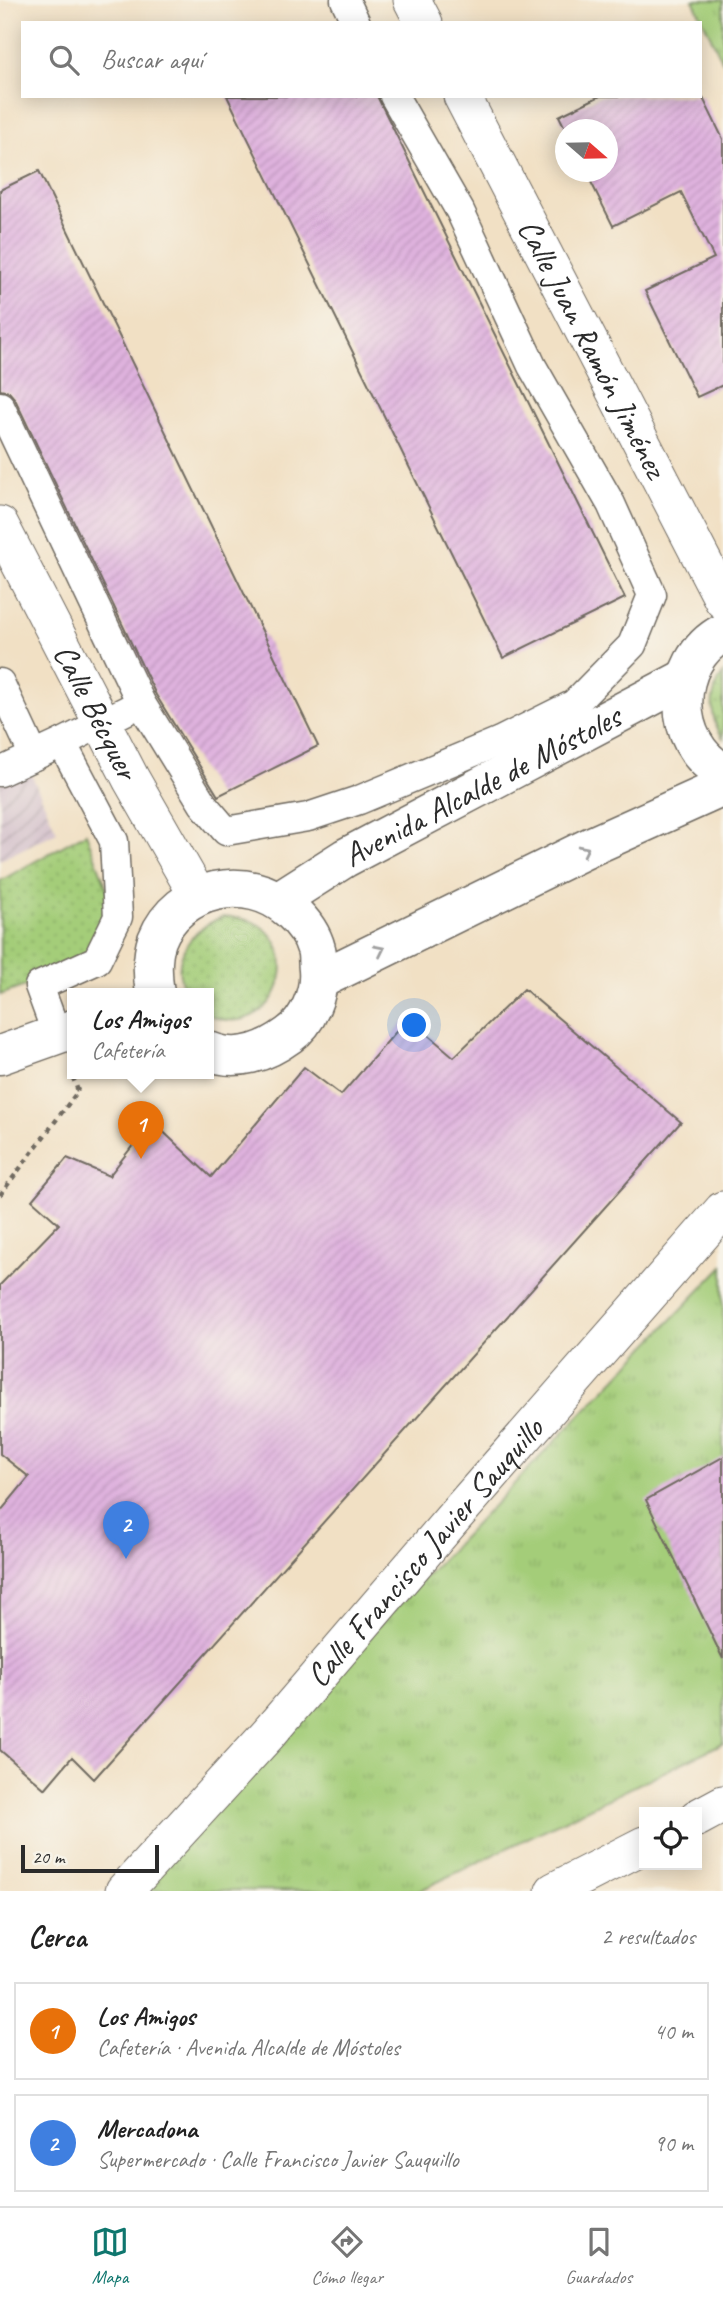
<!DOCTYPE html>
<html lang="es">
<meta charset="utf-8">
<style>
body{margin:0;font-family:Caveat,sans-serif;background:#f6f6f6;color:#222}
.controls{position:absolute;right:21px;bottom:21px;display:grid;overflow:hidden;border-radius:0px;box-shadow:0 4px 18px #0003}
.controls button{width:63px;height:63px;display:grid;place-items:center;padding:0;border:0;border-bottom:2px solid #e0e0e0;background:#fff;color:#222;font:35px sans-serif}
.compass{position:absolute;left:555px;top:119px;width:63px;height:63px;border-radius:50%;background:#fff;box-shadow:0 4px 18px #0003;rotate:110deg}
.scale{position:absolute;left:21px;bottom:18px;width:138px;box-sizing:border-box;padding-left:7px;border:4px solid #2b2b2b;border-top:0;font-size:19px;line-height:24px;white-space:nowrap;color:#2b2b2b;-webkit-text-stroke:5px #f7f3e8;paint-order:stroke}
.you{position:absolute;left:415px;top:1026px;width:24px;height:24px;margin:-18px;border:5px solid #fff;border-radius:50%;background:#1a73e8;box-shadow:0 0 0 10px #1a73e833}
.badge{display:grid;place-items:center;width:46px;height:46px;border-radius:50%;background:#0f766e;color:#fff;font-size:23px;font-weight:700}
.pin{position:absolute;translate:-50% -58px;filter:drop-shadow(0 2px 4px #0008)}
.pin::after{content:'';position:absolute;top:37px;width:24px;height:21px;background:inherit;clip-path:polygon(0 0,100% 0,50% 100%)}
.popup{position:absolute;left:67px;top:988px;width:147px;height:91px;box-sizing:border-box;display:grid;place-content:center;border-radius:0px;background:#fff;filter:drop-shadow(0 2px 5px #0005);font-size:23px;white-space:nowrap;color:#767676}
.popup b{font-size:26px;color:#222}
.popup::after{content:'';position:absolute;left:50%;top:100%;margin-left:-14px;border:14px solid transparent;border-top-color:#fff}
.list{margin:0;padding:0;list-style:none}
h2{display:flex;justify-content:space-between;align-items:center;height:91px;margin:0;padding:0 28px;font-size:30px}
h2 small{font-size:23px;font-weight:400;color:#767676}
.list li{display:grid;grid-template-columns:46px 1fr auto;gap:21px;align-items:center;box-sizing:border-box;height:98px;margin:0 14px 14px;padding:0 14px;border:2px solid #e0e0e0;border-radius:0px}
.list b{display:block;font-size:26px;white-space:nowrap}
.list p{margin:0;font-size:23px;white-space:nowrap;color:#767676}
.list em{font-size:23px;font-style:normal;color:#767676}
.icon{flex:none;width:38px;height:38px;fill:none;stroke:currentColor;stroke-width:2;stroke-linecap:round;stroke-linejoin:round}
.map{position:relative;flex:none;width:723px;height:1891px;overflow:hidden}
.search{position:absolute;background:#fff;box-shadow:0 4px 18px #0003;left:21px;right:21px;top:21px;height:77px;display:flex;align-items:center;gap:18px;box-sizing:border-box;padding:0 24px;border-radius:0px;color:#767676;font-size:26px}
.sheet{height:315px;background:#fff}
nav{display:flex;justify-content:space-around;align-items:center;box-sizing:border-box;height:98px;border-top:2px solid #e0e0e0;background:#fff;font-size:19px;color:#767676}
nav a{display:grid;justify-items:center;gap:4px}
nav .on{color:#0f766e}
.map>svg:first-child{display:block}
.industrial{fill:url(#industrial-furrows)}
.grass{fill:url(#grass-dots);stroke:#687c52;stroke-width:2}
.park{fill:url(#park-tufts);stroke:#687c52;stroke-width:2}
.building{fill:url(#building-hatch)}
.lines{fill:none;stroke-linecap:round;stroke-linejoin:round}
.pedestrian-casing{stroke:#706a61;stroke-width:31}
.minor-casing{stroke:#706a61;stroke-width:39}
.tertiary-casing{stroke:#706a61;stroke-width:41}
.path{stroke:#706a61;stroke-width:4.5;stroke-dasharray:5 5;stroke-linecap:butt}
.pedestrian{stroke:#fff;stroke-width:28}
.minor{stroke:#fff;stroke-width:37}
.tertiary{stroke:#fff;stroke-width:38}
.oneway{stroke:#a0a0a0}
.labels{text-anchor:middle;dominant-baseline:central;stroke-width:6;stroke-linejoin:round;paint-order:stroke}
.street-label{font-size:33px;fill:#2b2b2b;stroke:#f7f3e8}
</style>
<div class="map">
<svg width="723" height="1891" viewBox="0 0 723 1891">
<defs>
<pattern id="industrial-furrows" width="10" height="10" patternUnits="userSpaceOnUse" patternTransform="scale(1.75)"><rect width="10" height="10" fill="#d1bdc9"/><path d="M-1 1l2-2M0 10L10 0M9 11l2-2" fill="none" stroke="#aa9aa3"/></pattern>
<pattern id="grass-dots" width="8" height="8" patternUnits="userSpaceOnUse" patternTransform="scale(1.75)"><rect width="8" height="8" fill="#a4cd79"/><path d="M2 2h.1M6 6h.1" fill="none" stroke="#8db069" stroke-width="1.8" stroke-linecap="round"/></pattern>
<pattern id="park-tufts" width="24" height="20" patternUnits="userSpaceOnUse" patternTransform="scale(1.75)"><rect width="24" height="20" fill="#a4cd79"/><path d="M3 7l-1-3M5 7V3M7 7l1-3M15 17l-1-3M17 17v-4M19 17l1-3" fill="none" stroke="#8db069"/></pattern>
<pattern id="building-hatch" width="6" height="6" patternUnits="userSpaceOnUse" patternTransform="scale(1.75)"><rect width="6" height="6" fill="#dfb2de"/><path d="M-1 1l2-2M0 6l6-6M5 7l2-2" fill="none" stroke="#c099bf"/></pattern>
</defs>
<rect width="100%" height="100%" fill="#f7f3e8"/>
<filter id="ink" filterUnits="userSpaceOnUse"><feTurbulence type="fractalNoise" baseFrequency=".0143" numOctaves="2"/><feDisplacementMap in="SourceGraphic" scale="14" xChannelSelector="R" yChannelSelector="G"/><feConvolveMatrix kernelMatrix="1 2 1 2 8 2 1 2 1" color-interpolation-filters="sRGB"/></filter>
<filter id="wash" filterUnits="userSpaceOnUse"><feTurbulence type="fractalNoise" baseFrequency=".00686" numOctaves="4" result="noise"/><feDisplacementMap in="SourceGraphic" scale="28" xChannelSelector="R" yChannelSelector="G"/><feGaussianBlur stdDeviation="1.57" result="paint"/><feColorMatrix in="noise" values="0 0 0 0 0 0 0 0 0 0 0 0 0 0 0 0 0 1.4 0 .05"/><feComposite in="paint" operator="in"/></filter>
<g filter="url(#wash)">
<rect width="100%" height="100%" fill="#f1e0c4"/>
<path class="industrial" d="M24,758L57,832L0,860V775Z"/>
<g class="grass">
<path d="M723,674V738C709,718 709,694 723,674Z"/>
<path d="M86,833L118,917L97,960L0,995V881Z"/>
<path d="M223,917C319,916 285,1048 209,1015V993H186C168,959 191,929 223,917Z"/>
</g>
<g class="park">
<path d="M693,0H723V62Z"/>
<path d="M723,1266V1743L419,1891L125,1890Z"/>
</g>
<g id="blocks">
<g class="building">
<path d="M227,96H377L625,598L503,658Z"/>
<path d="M600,96H702L723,139V385L697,397L645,291L714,258L681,192L613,226L586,172H607V130H566L559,116Z"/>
<path d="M39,171L318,746L218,796L156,695L15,399L9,392L0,390V190Z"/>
<path d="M524,989L681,1122L94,1779L72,1757L45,1789L0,1750V1512L29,1477L0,1454V1285L59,1224L32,1200L67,1158L109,1176L152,1121L211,1177L304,1067L341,1095L408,1018L454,1057Z"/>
<path d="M723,1457V1659L646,1500Z"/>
</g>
</g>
</g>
<g filter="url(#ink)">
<use href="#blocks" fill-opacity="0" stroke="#706a61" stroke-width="2"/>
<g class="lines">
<defs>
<g id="pedestrian">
<path d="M345,0L356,23"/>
<path d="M0,406L141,703L203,804L226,831L308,817L359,800L500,741L574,704L632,645L652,595L611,504L532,366L460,211L394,96"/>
<path d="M0,683L34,756"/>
<path d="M62,743L141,703"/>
<path d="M0,772L62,743L114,841L118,917L97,960L39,986L57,1035"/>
</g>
<g id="minor">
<path d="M412,0L424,23"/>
<path id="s1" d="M462,96L723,600"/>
<path id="s2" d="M0,525L131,779L198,896"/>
<path d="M697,1818L723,1804"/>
<path id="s3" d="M124,1891L268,1734L454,1517L723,1210"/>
<path d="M554,1891L644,1845"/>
</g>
<g id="tertiary">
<path d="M723,633C670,661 670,744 723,772"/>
<path id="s4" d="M279,900L345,858L686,678"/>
<path d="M319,980L592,846L723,787"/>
<path d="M155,993C152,975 151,958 157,940C178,887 248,872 290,910C301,920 312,933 316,949C318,955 317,963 318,970C320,993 308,1022 289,1035C266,1052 237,1063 209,1051"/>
<path d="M0,1055L73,1029"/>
</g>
</defs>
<use href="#pedestrian" class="pedestrian-casing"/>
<use href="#minor" class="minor-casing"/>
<use href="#tertiary" class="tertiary-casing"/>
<path class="path" d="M0,1195L78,1091L72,1075"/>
<use href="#pedestrian" class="pedestrian"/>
<use href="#minor" class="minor"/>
<use href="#tertiary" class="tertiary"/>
</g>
<defs><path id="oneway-chevron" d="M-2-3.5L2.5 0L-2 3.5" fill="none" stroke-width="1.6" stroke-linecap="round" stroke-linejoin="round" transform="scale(1.75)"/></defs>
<g class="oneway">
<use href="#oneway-chevron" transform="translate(584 850) rotate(-26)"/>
<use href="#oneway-chevron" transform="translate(380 950) rotate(-26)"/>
</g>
</g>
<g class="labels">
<g class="street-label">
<text stroke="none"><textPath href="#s1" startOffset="284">Calle Juan Ramón Jiménez</textPath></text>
<text stroke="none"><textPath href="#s2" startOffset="210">Calle Bécquer</textPath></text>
<text stroke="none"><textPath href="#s4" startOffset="233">Avenida Alcalde de Móstoles</textPath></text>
<text stroke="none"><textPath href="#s3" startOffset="453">Calle Francisco Javier Sauquillo</textPath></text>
</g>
</g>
</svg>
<div class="controls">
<button><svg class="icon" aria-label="locate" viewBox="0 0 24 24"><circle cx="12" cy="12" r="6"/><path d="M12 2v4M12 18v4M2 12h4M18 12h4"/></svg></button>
</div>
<svg class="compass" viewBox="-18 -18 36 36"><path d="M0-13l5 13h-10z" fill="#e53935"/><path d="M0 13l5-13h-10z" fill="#767676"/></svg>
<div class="scale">20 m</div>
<div class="you"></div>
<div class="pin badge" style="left:141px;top:1159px;background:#e8710a">1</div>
<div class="popup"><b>Los Amigos</b>Cafetería</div>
<div class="pin badge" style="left:126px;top:1559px;background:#3f7fe0">2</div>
<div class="search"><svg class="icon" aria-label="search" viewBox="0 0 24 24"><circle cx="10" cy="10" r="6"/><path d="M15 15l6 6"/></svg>Buscar aquí</div>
</div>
<section class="sheet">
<h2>Cerca<small>2 resultados</small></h2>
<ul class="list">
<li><span class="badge" style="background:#e8710a">1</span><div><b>Los Amigos</b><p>Cafetería · Avenida Alcalde de Móstoles</p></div><em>40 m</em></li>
<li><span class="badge" style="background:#3f7fe0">2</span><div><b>Mercadona</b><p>Supermercado · Calle Francisco Javier Sauquillo</p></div><em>90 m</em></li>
</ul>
</section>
<nav>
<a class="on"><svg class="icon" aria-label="map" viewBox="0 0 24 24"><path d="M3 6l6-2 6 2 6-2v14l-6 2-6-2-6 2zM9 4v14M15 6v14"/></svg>Mapa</a>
<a><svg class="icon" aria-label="directions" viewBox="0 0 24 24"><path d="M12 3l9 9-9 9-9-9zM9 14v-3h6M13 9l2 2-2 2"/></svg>Cómo llegar</a>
<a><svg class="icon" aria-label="saved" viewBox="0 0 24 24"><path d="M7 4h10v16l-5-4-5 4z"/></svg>Guardados</a>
</nav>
